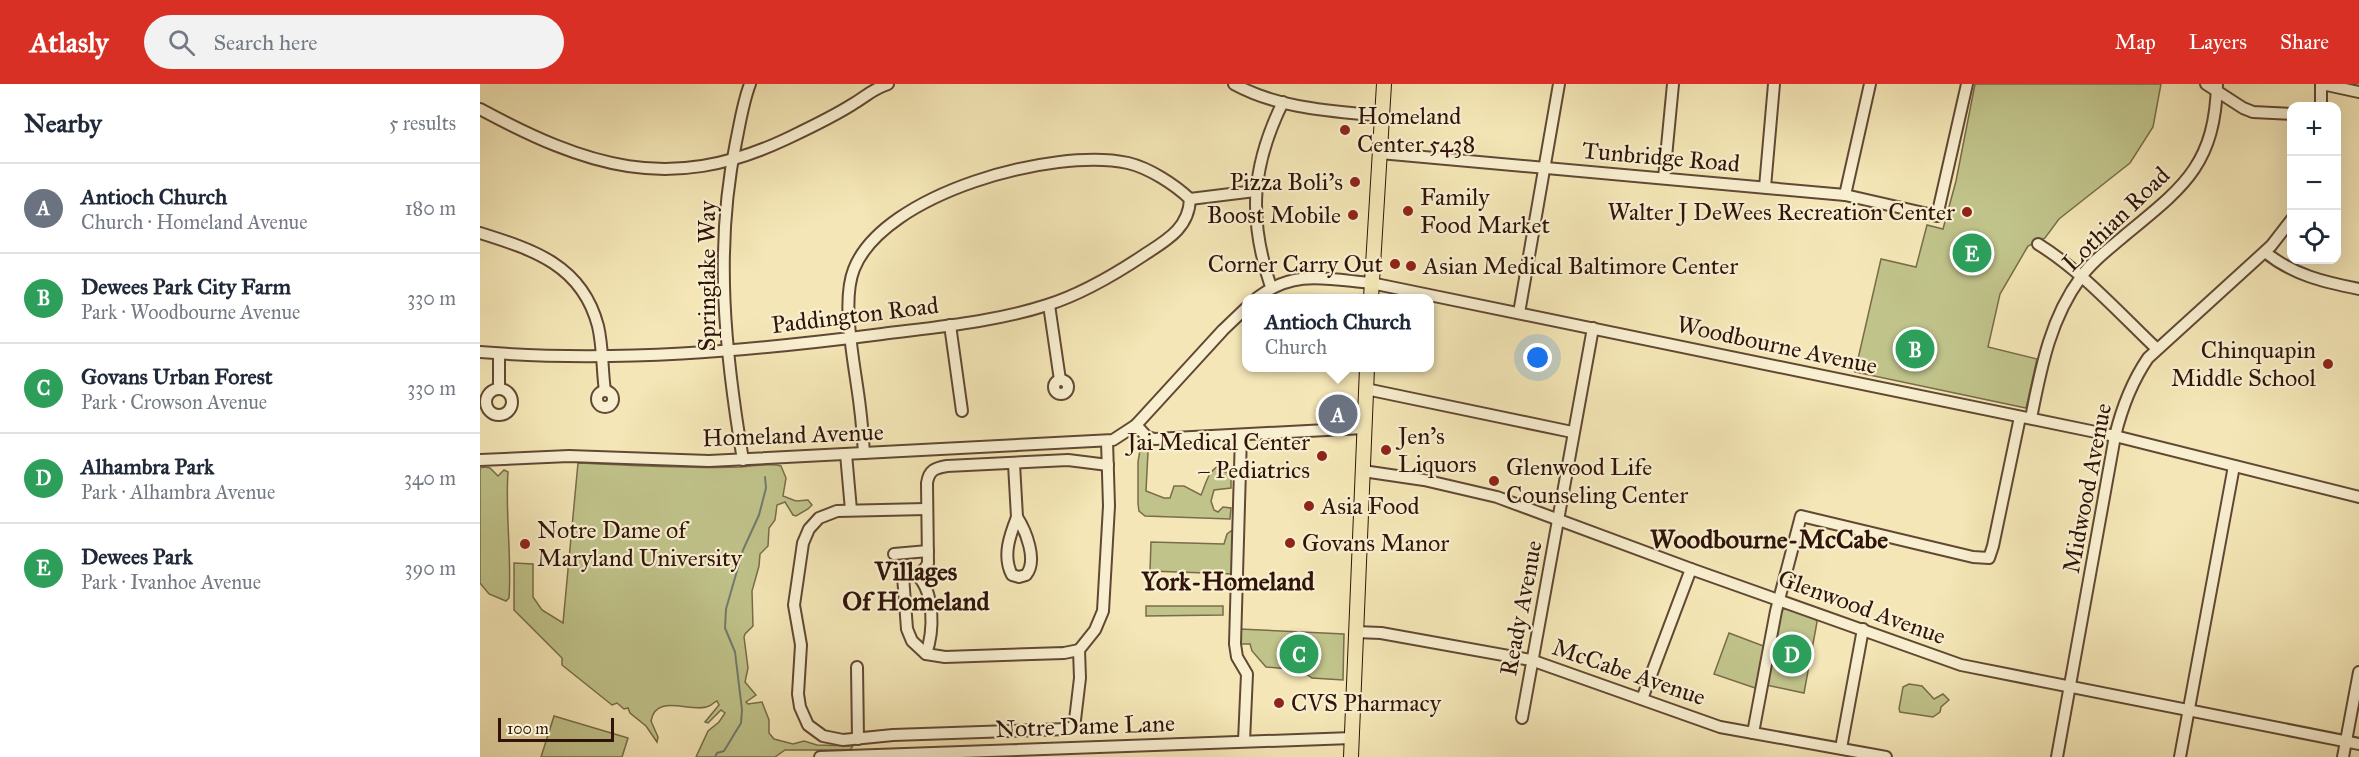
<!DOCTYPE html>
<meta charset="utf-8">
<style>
body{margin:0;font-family:"IM FELL Great Primer",serif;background:#f2f2f3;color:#1f2937}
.controls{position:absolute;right:18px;top:18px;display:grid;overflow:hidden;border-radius:12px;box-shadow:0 6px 24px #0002}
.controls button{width:54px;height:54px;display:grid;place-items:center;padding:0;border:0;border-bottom:2px solid #e0e1e3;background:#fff;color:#1f2937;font:30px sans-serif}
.scale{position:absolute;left:18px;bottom:15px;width:116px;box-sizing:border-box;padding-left:6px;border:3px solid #301409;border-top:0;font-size:16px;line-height:21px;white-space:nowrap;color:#301409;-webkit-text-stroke:4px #f8efd0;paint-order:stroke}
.you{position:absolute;left:1058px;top:274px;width:21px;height:21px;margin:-15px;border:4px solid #fff;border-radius:50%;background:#1a73e8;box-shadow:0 0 0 9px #1a73e833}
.badge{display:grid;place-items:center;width:39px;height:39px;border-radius:50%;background:#d93025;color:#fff;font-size:20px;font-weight:700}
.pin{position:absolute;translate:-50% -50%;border:3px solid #fff;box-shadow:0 2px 6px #0006}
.popup{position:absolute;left:762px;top:210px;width:192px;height:78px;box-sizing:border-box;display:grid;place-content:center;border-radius:12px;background:#fff;filter:drop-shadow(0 2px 4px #0005);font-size:20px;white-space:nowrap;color:#747a83}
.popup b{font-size:22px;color:#1f2937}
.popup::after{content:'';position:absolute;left:50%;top:100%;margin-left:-12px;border:12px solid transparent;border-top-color:#fff}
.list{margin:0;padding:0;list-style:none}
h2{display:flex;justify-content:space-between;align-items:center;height:78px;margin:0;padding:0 24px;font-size:26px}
h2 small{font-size:20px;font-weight:400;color:#747a83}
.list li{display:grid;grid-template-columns:39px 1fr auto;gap:18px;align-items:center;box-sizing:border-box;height:90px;padding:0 24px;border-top:2px solid #e0e1e3}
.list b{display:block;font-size:22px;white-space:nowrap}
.list p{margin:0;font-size:20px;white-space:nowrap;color:#747a83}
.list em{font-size:20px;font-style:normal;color:#747a83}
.icon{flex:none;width:33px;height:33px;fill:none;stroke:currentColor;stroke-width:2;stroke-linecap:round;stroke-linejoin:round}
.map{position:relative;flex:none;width:1879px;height:673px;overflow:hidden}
header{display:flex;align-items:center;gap:36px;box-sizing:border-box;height:84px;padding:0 30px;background:#d93025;color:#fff}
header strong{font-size:28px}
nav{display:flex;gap:33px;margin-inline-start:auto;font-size:21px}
.search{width:420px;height:54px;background:#f2f2f3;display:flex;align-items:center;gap:15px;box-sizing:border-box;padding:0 21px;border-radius:33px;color:#747a83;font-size:22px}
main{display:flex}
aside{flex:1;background:#fff}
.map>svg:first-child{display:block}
.green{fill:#c0c38a;stroke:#786c4a;stroke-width:1.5}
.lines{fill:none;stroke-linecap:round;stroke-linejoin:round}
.stream{stroke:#717b6d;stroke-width:2}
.minor-casing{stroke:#614834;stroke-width:14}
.major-casing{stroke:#301409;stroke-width:16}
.minor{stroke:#f8efd0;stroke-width:10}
.major{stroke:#f4e6b6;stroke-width:14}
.poi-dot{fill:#8f2418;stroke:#f8efd0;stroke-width:2}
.labels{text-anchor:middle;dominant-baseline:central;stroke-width:4.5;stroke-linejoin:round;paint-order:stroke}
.poi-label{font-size:24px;fill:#301409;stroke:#f8efd0;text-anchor:start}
.street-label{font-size:24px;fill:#301409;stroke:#f8efd0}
.neighbourhood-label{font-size:26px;font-weight:bold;fill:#301409;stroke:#f8efd0}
</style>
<header>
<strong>Atlasly</strong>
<div class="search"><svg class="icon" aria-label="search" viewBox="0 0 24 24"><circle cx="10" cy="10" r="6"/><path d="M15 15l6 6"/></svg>Search here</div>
<nav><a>Map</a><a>Layers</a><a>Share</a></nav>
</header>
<main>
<aside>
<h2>Nearby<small>5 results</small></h2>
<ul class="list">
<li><span class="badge" style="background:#6b7280">A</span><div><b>Antioch Church</b><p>Church · Homeland Avenue</p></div><em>180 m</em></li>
<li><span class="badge" style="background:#2e9e5b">B</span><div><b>Dewees Park City Farm</b><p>Park · Woodbourne Avenue</p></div><em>330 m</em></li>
<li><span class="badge" style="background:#2e9e5b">C</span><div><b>Govans Urban Forest</b><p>Park · Crowson Avenue</p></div><em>330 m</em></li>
<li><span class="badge" style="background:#2e9e5b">D</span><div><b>Alhambra Park</b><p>Park · Alhambra Avenue</p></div><em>340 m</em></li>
<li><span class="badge" style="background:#2e9e5b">E</span><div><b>Dewees Park</b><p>Park · Ivanhoe Avenue</p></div><em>390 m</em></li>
</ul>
</aside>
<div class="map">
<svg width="1879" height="673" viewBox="0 0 1879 673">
<rect width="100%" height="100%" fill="#f4e6b6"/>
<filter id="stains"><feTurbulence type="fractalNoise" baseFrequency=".00333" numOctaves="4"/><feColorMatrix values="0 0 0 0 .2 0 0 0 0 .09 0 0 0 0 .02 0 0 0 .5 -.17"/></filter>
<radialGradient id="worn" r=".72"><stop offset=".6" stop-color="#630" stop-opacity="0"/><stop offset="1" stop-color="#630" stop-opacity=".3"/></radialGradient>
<g class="green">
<path d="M1495,0H1681L1673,43L1650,79L1579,135L1565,154L1548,162L1520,210L1508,263L1557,275L1546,324L1375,288L1401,175L1436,183L1447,141L1463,145L1476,97Z"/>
<path d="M664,364L668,368L666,407L684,414H690L694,402H704L721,411C725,403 727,389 737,383L751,391V404L734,406L731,417L734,426L738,428L743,423L751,424L750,435L665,432L659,427L658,420V378L660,366Z"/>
<path d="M98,379C152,381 207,385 261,383C271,382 293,379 301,382L306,394L303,412L316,417L328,416L332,421L328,425L316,432L313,431L305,418L297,421L295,436L289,444L288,462L280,470L279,482L272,507L273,542L265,550L264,553L268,584L265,598L276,611L266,618L268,620L282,618L289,636V649L294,655L313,660L324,657L337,661L373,662L370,666H305L295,673H216L228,647L239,638L245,629L241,626L228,639L225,638L239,621L237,617C234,618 232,621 229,622C213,630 176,608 171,637L178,653L177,658L166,642L150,629L148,624L144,625L137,619L132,621L82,581V574L34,526V479L53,480V513L62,526L83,539Z"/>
<path d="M5,383L10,384L18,392L24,386L28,388C25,430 32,472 29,514L26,517L9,510L0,499V384Z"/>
<path d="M751,447H754L753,490L670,487L671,458L744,460L747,450Z"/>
<path d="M666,522H743V531L666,532Z"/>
<path d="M1307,524L1335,534L1337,538L1324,609L1286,601L1302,526Z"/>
<path d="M760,545L864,550L863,596L832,594L820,586L786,583L772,567L770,560H759Z"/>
<path d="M1249,549L1286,563L1278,605L1234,590Z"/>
<path d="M1429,600L1442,602L1454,615L1463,610L1469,616L1461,623L1460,628L1453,633L1420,628L1419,625L1423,603Z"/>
<path d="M74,632L148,654L142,673H61Z"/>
</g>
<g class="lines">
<path class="stream" d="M235,673L237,669L244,667L261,639L262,626L255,568L245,544L246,525L263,466L279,431L286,404L285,393"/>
<defs>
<g id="minor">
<path d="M754,0C800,25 851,27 902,32"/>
<path d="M1726,0L1763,24L1773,28L1812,30"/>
<path d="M1842,0L1879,8"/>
<path d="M1841,22V0"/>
<path d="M0,25C106,82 188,110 304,56C327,45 351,34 373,20C388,11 391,6 408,0"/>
<path d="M900,69L1365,111L1457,132L1487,0"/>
<path d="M1184,94L1193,0"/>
<path d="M1285,103L1294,0"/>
<path d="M1365,111L1390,0"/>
<path d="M710,115L775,107"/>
<path d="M0,149C54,166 102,181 118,242C123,263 122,286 125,307"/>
<path d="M1558,160C1603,188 1639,229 1677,265"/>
<path d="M1785,168C1813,191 1844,198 1879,205"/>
<path d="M791,203C768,135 771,83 803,18"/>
<path d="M777,214C814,185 847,195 891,199L1635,352L1879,413"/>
<path d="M569,221L580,296"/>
<path d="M1039,229L1079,0"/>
<path d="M470,241L482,327"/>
<path d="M0,268C134,279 270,267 402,250C457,243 515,238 567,221C602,210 634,191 664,171C687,156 709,144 710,115"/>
<path d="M19,270V305"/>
<circle cx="581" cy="303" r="7"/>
<path d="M886,305L1092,348"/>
<circle cx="19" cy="318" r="13"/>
<circle cx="125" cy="315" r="8"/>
<path d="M1551,334C1561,284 1570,235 1601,193C1612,177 1629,165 1644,152C1702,104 1735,82 1737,0"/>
<path d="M656,341L667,353L675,355L884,344"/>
<path d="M761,351L755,560L757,573L767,590L764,657"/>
<path d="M384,369C383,354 382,339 380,324C376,286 360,220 374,185C404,109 574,63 648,79C669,84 694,100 710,115"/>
<path d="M366,370L371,426"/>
<path d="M0,376L89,372L229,377L633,356L656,341L743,246L766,224"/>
<path d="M263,376C245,270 234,164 256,58C260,39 263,18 270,0"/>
<path d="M534,380L537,433"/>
<path d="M883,387L944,396L1017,413L1211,485L1481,581L1879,660"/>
<path d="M446,425L357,427L339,434L329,445L323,459L314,521L321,561L318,610L320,623L328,641L343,652L363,656L413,651L588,645L594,642L595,636L600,594L599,566"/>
<path d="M537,433C546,447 558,477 546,491L539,493L532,491C522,472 530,451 537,433Z"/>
<path d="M414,470L448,467"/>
<path d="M437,491C455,509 454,547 446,570"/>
<path d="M876,548L901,549L1051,576L1240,643L1406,673"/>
<path d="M599,566L584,569L465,573L446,570L432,557L427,545L423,492C434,491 443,491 448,479L447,399C449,386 455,384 467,382L588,376L628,381"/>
<path d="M599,566L615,546L623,527L629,422L627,357"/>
<path d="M377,583L378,655"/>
<path d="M1162,615L1211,485"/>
<path d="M1042,634L1113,244"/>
<path d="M1273,649L1296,527L1321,432L1493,473L1509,474L1513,462L1540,333"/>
<path d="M1361,664L1383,545"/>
<path d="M340,673L872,654"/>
<path d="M1577,673L1635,352C1642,323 1651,299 1668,274L1791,162L1812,135"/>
<path d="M1700,673L1754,382"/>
<path d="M1863,673L1879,588"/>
</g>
<g id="major">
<path d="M891,214L904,0"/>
<path d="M871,673L887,284"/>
</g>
</defs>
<use href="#minor" class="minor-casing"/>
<use href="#major" class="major-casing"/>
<use href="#minor" class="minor"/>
<use href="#major" class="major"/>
</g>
<g class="poi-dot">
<circle cx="865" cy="46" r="6"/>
<circle cx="875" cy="98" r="6"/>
<circle cx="928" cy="127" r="6"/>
<circle cx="1487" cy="128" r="6"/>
<circle cx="873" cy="131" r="6"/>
<circle cx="915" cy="180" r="6"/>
<circle cx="931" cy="182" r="6"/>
<circle cx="1848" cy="280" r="6"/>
<circle cx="906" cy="366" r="6"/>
<circle cx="842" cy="372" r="6"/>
<circle cx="1014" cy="397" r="6"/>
<circle cx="829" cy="422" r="6"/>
<circle cx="810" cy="459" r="6"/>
<circle cx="45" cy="460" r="6"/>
<circle cx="799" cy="619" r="6"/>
</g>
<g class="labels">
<g class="poi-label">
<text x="877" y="32">Homeland<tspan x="877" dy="28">Center 5438</tspan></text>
<text x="863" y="98" text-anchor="end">Pizza Boli's</text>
<text x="940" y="113">Family<tspan x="940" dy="28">Food Market</tspan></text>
<text x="1475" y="128" text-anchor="end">Walter J DeWees Recreation Center</text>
<text x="861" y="131" text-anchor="end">Boost Mobile</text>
<text x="903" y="180" text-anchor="end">Corner Carry Out</text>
<text x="943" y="182">Asian Medical Baltimore Center</text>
<text x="1836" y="266" text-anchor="end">Chinquapin<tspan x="1836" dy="28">Middle School</tspan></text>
<text x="918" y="352">Jen’s<tspan x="918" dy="28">Liquors</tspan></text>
<text x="830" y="358" text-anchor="end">Jai Medical Center<tspan x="830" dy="28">– Pediatrics</tspan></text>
<text x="1026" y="383">Glenwood Life<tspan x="1026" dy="28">Counseling Center</tspan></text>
<text x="841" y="422">Asia Food</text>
<text x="57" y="446">Notre Dame of<tspan x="57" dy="28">Maryland University</tspan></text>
<text x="822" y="459">Govans Manor</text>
<text x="811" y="619">CVS Pharmacy</text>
</g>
<g class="street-label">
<text transform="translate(1181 73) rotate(5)">Tunbridge Road</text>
<text transform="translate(1636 135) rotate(-44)">Lothian Road</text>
<text transform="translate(227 192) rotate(-90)">Springlake Way</text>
<text transform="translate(375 231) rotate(-7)">Paddington Road</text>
<text transform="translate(1297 261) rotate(12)">Woodbourne Avenue</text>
<text transform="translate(313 351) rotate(-2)">Homeland Avenue</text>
<text transform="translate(1607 404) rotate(-79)">Midwood Avenue</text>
<text transform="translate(1382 523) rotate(20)">Glenwood Avenue</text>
<text transform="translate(1041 524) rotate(-79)">Ready Avenue</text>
<text transform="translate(1149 588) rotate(19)">McCabe Avenue</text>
<text transform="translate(605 642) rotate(-2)">Notre Dame Lane</text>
</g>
<g class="neighbourhood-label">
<text x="1289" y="455">Woodbourne-McCabe</text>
<text x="436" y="487">Villages<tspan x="436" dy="30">Of Homeland</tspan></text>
<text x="748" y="497">York-Homeland</text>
</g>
</g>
<rect width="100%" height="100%" filter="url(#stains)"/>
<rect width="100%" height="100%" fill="url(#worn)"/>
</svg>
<div class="controls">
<button>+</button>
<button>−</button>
<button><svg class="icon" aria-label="locate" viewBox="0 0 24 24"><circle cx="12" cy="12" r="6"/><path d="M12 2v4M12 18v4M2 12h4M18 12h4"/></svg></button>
</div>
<div class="scale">100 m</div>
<div class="you"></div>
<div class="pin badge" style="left:858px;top:330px;background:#6b7280">A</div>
<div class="popup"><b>Antioch Church</b>Church</div>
<div class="pin badge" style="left:1435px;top:265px;background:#2e9e5b">B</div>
<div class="pin badge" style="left:819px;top:570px;background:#2e9e5b">C</div>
<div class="pin badge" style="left:1312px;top:570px;background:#2e9e5b">D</div>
<div class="pin badge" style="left:1492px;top:169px;background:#2e9e5b">E</div>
</div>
</main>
